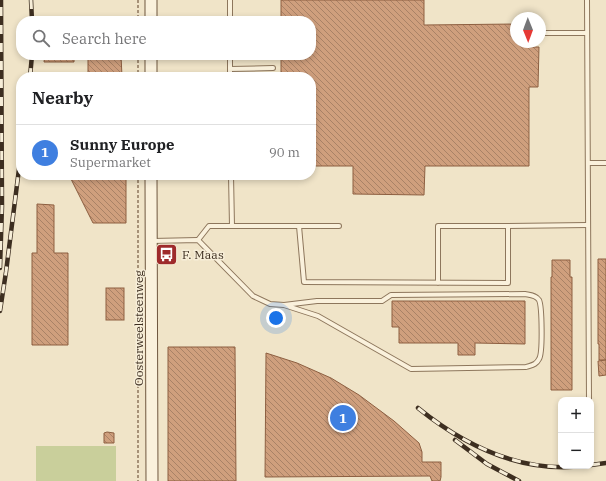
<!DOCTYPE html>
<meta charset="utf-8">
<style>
body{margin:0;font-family:"IBM Plex Serif",serif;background:#f2f2f2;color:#202124}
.controls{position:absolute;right:12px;bottom:12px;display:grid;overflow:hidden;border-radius:8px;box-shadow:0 2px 6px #0003}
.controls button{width:36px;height:36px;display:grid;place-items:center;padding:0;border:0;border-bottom:1px solid #e0e0e0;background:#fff;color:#202124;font:20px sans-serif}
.compass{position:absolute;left:510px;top:12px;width:36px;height:36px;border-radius:50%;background:#fff;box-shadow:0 2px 6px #0003;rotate:179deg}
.you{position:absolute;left:276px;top:318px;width:14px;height:14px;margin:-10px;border:3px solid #fff;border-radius:50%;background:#1a73e8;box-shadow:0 0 0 6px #1a73e833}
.badge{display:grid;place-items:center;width:26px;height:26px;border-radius:50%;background:#7c3aed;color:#fff;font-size:13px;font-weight:700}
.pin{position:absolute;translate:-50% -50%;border:2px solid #fff;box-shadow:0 1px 4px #0006}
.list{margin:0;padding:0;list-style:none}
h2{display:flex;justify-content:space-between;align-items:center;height:52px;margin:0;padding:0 16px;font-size:17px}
h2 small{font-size:13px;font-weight:400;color:#757577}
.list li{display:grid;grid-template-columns:26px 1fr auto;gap:12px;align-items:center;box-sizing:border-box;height:56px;padding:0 16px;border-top:1px solid #e0e0e0}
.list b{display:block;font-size:15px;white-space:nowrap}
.list p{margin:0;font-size:13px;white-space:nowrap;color:#757577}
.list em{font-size:13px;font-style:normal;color:#757577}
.icon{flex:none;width:22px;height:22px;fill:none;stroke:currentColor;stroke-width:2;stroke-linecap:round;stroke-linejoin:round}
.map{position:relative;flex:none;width:606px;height:481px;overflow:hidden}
.search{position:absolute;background:#fff;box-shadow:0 2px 6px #0003;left:16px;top:16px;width:300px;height:44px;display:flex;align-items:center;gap:10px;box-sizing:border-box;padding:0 14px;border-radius:16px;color:#757577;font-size:15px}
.panel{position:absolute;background:#fff;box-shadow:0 2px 6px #0003;left:16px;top:72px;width:300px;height:108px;border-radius:16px}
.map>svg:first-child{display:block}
.park{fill:#c9cf9b}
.building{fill:url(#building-back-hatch);stroke:#8d5f41}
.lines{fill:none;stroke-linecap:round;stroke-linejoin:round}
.service-casing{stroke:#8d765c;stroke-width:6}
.secondary-casing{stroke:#6f573f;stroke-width:13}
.path{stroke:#8d765c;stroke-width:1.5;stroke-dasharray:3 2;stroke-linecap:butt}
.service{stroke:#faf1dc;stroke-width:4}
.secondary{stroke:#faf1dc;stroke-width:11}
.rail-casing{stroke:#3d2e20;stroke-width:4.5}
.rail{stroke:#f7eed8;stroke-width:3;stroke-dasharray:9;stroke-linecap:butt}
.labels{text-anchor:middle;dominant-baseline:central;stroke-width:3;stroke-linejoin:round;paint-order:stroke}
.poi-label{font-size:12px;fill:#3d2e20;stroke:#f7eed8;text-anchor:start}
.street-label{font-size:12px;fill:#3d2e20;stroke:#f7eed8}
</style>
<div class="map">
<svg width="606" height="481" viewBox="0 0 606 481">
<defs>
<pattern id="building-back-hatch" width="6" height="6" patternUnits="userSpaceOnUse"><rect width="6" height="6" fill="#cf9f7d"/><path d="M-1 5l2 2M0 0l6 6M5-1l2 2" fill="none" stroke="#a98266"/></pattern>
</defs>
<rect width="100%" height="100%" fill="#f0e4c8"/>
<rect class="park" x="36" y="446" width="80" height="35"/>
<g class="building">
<path d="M281,0H424V25L516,24V42H529V47H539L538,87H529V166H425L424,195L353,194V166H311V77H281V55H311V21H281Z"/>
<path d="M45,55H74V62H44Z"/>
<path d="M88,55H121L122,77H88Z"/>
<path d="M69,175H126V223H93Z"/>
<path d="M37,204L54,205V253H68V345H32V253H37Z"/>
<path d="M598,259H606V360H599V344H598Z"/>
<path d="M552,260H570V277H572V390H551V277H552Z"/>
<rect x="106" y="288" width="18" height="32"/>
<path d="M392,301H525V344L475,343V355H458V343H399V327H392Z"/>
<path d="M168,347H235L236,481H168Z"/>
<path d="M266,353L297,363L331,378L359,395L394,421L419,443L422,452V462H441V477L440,481H432L430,476L265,477Z"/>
<path d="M606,360V375L599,376L598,361Z"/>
<path d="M107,432L114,433V443H104V433Z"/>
</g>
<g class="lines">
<defs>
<g id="service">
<path d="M230,0V21"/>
<path d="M587,0L589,400"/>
<path d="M540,33H587"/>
<path d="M230,55V77"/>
<path d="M230,69L273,68"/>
<path d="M588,163H606"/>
<path d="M231,175L232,226"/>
<path d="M299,226L304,282L508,283V226H438V283"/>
<path d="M508,226L588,225"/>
<path d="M198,240L209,226H339"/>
<path d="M152,241L198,240L253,296L270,304L284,305L317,301H382L391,295L525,294C530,295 536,295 539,300C542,306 543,353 539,359C536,365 532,365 526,367L411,369L318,316L284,305"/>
</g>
<g id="secondary">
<path d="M151,21V0"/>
<path d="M151,55V77"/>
<path d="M151,175L152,481"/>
</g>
</defs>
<use href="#service" class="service-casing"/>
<use href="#secondary" class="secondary-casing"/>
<g class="path">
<path d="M138,0V21"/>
<path d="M138,55V77"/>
<path d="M138,175V481"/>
</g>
<use href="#service" class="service"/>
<use href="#secondary" class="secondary"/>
<defs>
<g id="rail">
<path d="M31,0L32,21"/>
<path d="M30,77L32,55"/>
<path d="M0,268L2,206L1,0"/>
<path d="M0,311L6,272L21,153"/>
<path d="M418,408C465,446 522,473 583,466"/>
<path d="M455,440L487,464L519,481"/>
<path d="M591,465L606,463"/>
</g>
</defs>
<use href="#rail" class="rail-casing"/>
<use href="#rail" class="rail"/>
</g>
<defs>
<symbol id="bus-square" viewBox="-11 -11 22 22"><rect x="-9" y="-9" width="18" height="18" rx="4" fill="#9e2a2b" stroke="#f7eed8"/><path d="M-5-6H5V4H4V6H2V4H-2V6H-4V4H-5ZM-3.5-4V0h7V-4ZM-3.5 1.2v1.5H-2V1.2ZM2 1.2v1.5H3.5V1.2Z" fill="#fff"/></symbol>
</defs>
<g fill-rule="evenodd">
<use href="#bus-square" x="154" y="242" width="25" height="25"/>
</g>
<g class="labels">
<g class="poi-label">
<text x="182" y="254">F. Maas</text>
</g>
<g class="street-label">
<text transform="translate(138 328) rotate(-90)">Oosterweelsteenweg</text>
</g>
</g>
</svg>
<div class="controls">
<button>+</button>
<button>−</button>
</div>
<svg class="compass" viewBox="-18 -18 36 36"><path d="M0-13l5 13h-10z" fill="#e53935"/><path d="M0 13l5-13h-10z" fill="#757577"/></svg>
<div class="you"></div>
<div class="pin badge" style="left:343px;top:418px;background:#3f7fe0">1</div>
<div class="search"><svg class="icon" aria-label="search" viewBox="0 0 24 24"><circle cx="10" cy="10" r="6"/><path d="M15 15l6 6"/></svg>Search here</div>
<section class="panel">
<h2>Nearby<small></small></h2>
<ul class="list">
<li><span class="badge" style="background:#3f7fe0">1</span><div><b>Sunny Europe</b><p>Supermarket</p></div><em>90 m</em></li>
</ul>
</section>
</div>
